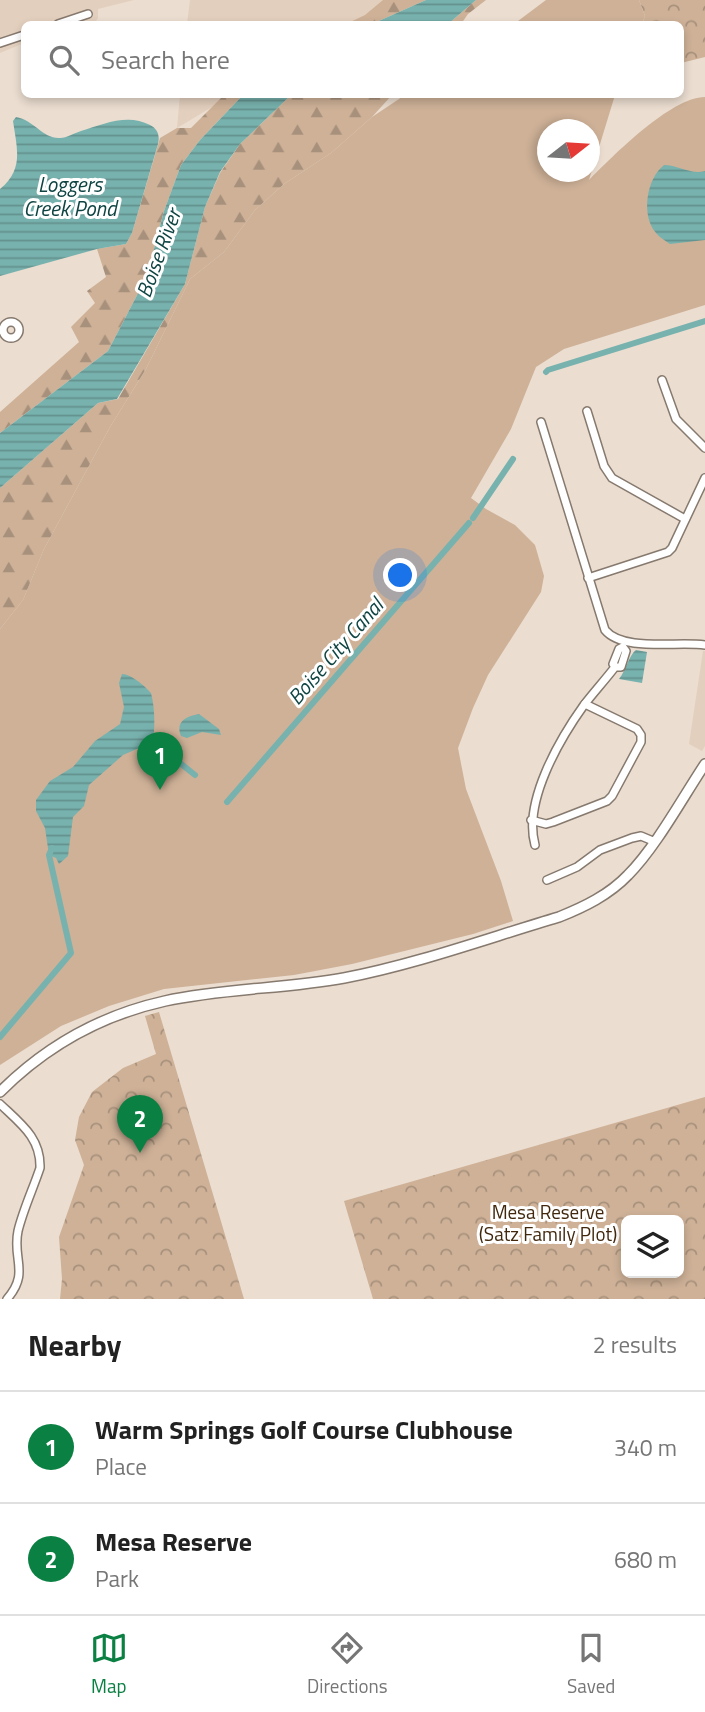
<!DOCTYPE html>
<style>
body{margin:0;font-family:"Titillium Web",sans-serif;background:#f2f2f2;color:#222}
.controls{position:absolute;right:21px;bottom:21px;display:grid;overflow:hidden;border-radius:10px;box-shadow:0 4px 10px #0003}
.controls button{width:63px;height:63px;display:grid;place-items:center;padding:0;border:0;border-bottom:2px solid #e0e0e0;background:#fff;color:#222;font:35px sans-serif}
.compass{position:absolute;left:537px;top:119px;width:63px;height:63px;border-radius:50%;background:#fff;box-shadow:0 4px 10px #0003;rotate:73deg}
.you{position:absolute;left:401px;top:576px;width:24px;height:24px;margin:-18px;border:5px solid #fff;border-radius:50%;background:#1a73e8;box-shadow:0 0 0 10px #1a73e833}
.badge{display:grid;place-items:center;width:46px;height:46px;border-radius:50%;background:#0b8043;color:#fff;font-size:23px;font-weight:700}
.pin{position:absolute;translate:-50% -58px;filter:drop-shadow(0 2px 4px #0008)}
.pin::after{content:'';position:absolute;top:37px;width:24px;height:21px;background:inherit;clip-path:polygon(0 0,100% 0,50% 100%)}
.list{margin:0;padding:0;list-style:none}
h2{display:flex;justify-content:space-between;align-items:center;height:91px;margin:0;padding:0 28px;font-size:30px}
h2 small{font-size:23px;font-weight:400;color:#767676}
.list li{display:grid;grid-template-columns:46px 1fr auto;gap:21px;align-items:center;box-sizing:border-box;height:112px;padding:0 28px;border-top:2px solid #e0e0e0}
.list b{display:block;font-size:26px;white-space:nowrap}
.list p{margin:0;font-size:23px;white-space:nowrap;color:#767676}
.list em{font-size:23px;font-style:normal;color:#767676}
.icon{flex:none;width:38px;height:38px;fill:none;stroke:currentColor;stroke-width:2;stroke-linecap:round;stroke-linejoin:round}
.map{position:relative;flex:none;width:705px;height:1299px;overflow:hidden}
.search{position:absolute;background:#fff;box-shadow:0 4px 10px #0003;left:21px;right:21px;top:21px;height:77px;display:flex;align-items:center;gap:18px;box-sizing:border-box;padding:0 24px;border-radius:10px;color:#767676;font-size:26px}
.sheet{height:315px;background:#fff}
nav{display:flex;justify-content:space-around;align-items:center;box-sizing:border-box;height:98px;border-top:2px solid #e0e0e0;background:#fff;font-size:19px;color:#767676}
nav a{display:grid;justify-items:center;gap:4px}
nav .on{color:#0b8043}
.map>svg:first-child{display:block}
.built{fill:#e3cfbd}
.grass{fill:#ceb197;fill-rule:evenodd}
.forest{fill:url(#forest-firs)}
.park{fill:url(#park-crowns);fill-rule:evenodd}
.water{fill:url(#water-rules)}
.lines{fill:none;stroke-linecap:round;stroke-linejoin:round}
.canal{stroke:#78b2ae;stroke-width:6}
.minor-casing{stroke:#86796e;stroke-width:10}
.tertiary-casing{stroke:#86796e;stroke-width:12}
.minor{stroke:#fff;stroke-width:7}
.tertiary{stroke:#fff;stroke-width:9}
.labels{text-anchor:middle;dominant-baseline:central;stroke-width:6;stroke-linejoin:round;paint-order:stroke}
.park-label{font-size:19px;fill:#41280d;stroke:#fff}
.water-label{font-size:21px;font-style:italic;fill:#0f4443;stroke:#fff}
</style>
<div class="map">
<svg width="705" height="1299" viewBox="0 0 705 1299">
<defs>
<pattern id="forest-firs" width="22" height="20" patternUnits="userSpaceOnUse" patternTransform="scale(1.75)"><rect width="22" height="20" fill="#ceb197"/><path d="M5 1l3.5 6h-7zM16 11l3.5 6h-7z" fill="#a8917c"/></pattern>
<pattern id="park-crowns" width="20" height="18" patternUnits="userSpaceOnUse" patternTransform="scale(1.75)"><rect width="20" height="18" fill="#ceb197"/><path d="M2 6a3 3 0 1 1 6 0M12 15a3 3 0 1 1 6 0" fill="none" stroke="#a8917c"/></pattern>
<pattern id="water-rules" width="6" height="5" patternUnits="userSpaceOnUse" patternTransform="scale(1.75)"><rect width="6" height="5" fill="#78b2ae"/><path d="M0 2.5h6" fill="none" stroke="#63918e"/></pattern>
</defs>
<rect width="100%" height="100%" fill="#ebddd0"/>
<g class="built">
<path d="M0,0H134L98,9V18L94,24H24V43L0,53Z"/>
<path d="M190,0H412L359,24H187Z"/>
<path d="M180,95H232L177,128Z"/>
<path d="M703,651H705V746L702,751L689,744Z"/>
</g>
<g class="grass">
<path d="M546,0H639L645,16L642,24H514Z"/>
<path d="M405,95H615L589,180C613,156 671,97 705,97V305L564,349L536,367L511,429L471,498L486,509L515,525L535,545L544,576L541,592L488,675L473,708L458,748L466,789L501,881L513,921L473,934L352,964L294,975L164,989L109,1006L61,1026L0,1065V629L23,600L44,549L110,427L146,369L190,279L224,252L255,210L284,184L331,153L372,117ZM548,130H590V172H548Z"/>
</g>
<g class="forest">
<path d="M383,0H426L372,24H346L365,15Z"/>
<path d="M476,0H486L468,14L461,24H448Z"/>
<path d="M224,95H243L200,140L181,165L164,211L147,276L108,351L0,433V412L79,342L71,327L95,303L87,291L106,277L97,249L126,244L132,233L160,138L177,128H191Z"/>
<path d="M291,95H392L372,117L331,153L284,184L255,210L224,252L190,279L146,369L110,427L44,549L23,600L0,629V488L98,403L118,399L185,284L205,207L220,173L240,144Z"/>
</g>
<g class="park">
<path d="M639,0H705V57L681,63L680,24H642L645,16Z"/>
<path d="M159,1012L244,1299H60L62,1279L59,1237L84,1165L75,1140L79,1117L92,1092L123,1068L156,1054L145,1016Z"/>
<path d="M705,1097V1299H373L344,1201ZM679,1220V1273H626V1220Z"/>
</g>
<g class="water">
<path d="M426,0H476L448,24H372Z"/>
<path d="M243,95H291L240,144L220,172L205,207L185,284L117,399L98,403L0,488V433L108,351L147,276L164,211L181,165L200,140Z"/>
<path d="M16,117C34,120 43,139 60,138C67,138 74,133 81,131C103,124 128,113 150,125C158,129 160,136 158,144L132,233L126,244L97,249L0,276V189C24,169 17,149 13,121Z"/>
<path d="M664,165C678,165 691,175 705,171V240L670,244C666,241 660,238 656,233C641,216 646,179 664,165Z"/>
<path d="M636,650L647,652L642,683L619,679C626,670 629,655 636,650Z"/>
<path d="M122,674C131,674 145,686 151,693C155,708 155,726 153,742L123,755L89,785L84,806L73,817L68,856L59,864L56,858L49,855L45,828L36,811V800L50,781L73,767L95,741L120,724L124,707L119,683Z"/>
<path d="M199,714L219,729L221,735L202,732L187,738L181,736C175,721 187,716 199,714Z"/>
</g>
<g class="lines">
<g class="canal">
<path d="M546,372L548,370L705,321"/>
<path d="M473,518L513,459"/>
<path d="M175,759L195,775"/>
<path d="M227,802L469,523"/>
<path d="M0,1037L71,953L49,855L52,848"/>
</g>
<defs>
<g id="minor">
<path d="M58,24L88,14"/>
<path d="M0,43L24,35"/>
<circle cx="11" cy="330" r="8"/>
<path d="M662,380L676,419L705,448"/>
<path d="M587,411L604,466L612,478L685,519"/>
<path d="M541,422L605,630C623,652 678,641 705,645"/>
<path d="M588,578L668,552L672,548L705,478"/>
<path d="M531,820L546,824L553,822L607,801L612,796L641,742V735L637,729L585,704"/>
<path d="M535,845C523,802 559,740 584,705C594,692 605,680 615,667H621L626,651L623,647L619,649L613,664L615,667"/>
<path d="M547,880L577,867L600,850L632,838L641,836L653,841"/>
<path d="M0,1104C21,1124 41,1138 40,1168C33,1189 23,1210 18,1231C12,1259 30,1273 7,1299"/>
</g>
<path id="tertiary" d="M0,1092C46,1046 102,1015 165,1001C224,988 285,989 344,978C417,964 488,938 559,917C584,907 609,895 628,875C656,847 683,797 705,764"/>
</defs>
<use href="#minor" class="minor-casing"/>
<use href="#tertiary" class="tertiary-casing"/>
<use href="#minor" class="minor"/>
<use href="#tertiary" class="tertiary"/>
</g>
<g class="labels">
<g class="park-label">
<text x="548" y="1211">Mesa Reserve<tspan x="548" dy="22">(Satz Family Plot)</tspan></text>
</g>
<g class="water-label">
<text x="70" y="184">Loggers<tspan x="70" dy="24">Creek Pond</tspan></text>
<text transform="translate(158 253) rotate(-70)">Boise River</text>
<text transform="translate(335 651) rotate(-49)">Boise City Canal</text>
</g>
</g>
</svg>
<div class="controls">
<button><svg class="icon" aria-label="layers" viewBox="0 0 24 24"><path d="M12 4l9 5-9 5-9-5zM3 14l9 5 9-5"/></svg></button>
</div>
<svg class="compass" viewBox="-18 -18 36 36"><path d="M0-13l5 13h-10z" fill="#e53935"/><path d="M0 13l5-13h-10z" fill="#767676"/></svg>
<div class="you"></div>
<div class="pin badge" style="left:160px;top:790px">1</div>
<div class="pin badge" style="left:140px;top:1153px">2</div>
<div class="search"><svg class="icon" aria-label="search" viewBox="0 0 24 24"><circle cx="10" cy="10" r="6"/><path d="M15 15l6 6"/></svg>Search here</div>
</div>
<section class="sheet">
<h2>Nearby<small>2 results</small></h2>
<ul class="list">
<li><span class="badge">1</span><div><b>Warm Springs Golf Course Clubhouse</b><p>Place</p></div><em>340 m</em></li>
<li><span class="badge">2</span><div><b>Mesa Reserve</b><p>Park</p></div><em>680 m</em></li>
</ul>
</section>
<nav>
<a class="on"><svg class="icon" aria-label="map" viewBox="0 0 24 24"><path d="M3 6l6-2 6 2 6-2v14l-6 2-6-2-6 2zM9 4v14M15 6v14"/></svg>Map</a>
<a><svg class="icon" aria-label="directions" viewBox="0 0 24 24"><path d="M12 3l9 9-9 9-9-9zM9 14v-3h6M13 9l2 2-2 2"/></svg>Directions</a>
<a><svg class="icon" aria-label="saved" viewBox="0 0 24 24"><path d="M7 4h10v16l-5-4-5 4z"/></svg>Saved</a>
</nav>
